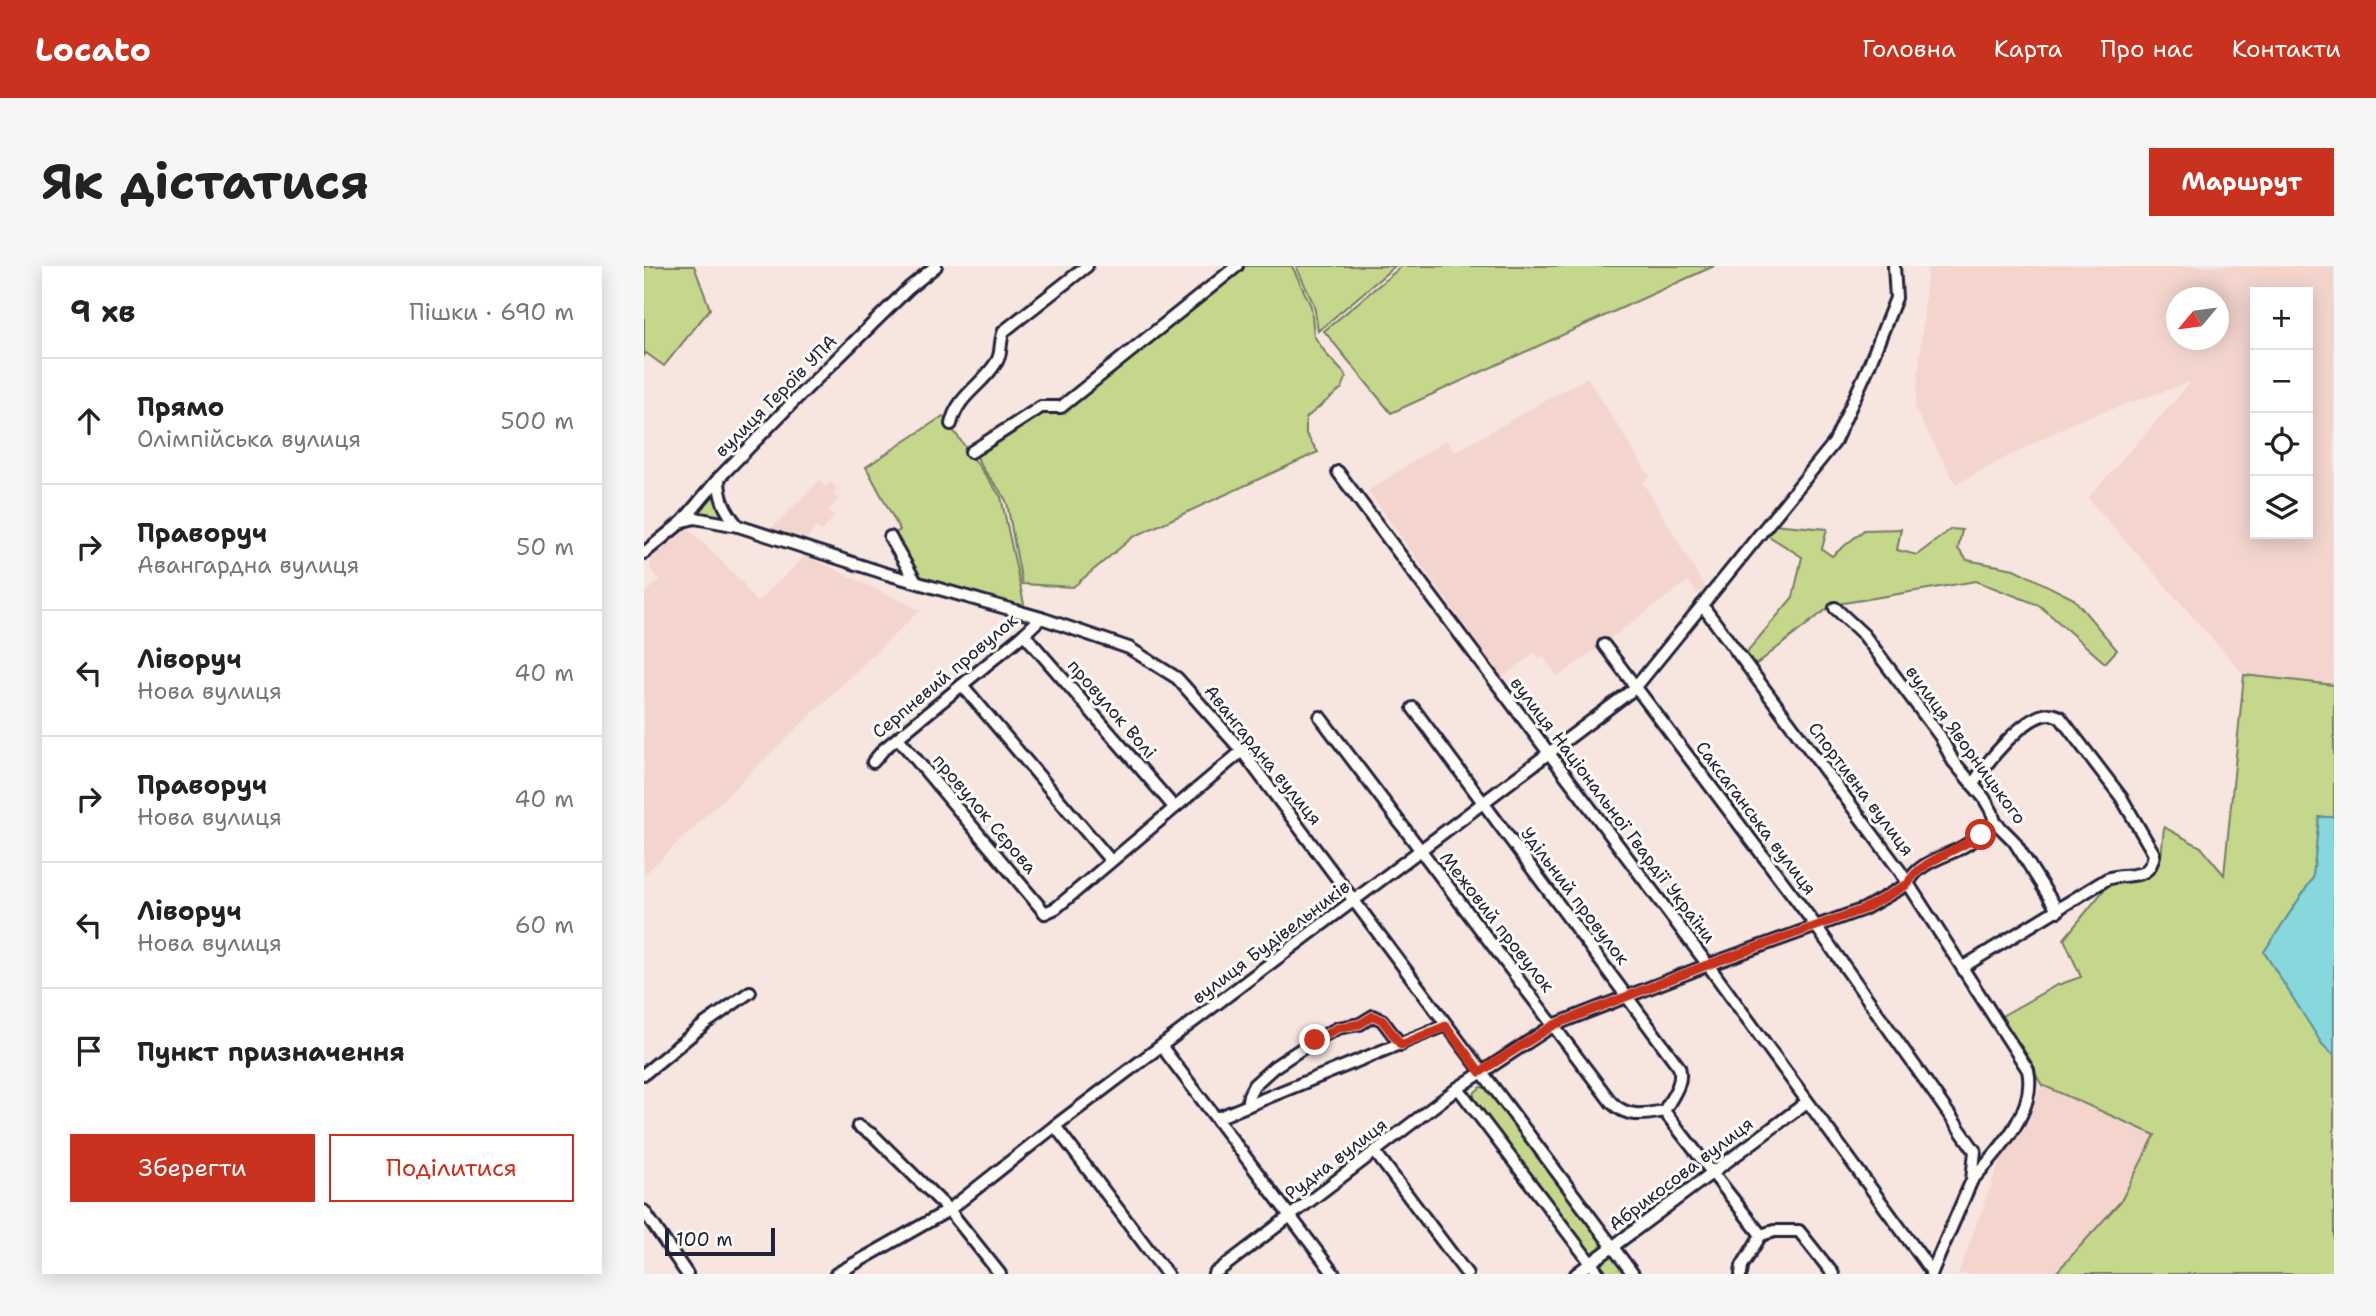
<!DOCTYPE html>
<html lang="uk">
<meta charset="utf-8">
<style>
body{margin:0;font-family:"Shantell Sans",sans-serif;background:#f6f6f6;color:#222}
.controls{position:absolute;right:21px;top:21px;display:grid;overflow:hidden;border-radius:0px;box-shadow:0 4px 18px #0003}
.controls button{width:63px;height:63px;display:grid;place-items:center;padding:0;border:0;border-bottom:2px solid #e0e0e0;background:#fff;color:#222;font:35px sans-serif}
.compass{position:absolute;left:1522px;top:21px;width:63px;height:63px;border-radius:50%;background:#fff;box-shadow:0 4px 18px #0003;rotate:241deg}
.scale{position:absolute;left:21px;bottom:18px;width:110px;box-sizing:border-box;padding-left:7px;border:4px solid #22223b;border-top:0;font-size:19px;line-height:24px;white-space:nowrap;color:#22223b;-webkit-text-stroke:5px #fdfcf7;paint-order:stroke}
.stop{position:absolute;width:21px;height:21px;margin:-16px;border:5px solid #c8321e;border-radius:50%;background:#fff}
.stop.end{background:#c8321e;border-color:#fff;box-shadow:0 2px 7px #0008}
.list{margin:0;padding:0;list-style:none}
h2{display:flex;justify-content:space-between;align-items:center;height:91px;margin:0;padding:0 28px;font-size:30px}
h2 small{font-size:23px;font-weight:400;color:#767676}
.list li{display:grid;grid-template-columns:46px 1fr auto;gap:21px;align-items:center;box-sizing:border-box;height:126px;padding:0 28px;border-top:2px solid #e0e0e0}
.list b{display:block;font-size:26px;white-space:nowrap}
.list p{margin:0;font-size:23px;white-space:nowrap;color:#767676}
.list em{font-size:23px;font-style:normal;color:#767676}
.actions{display:flex;gap:14px;padding:21px 28px}
.actions a{flex:1;padding:16px 0;border:2px solid #c8321e;border-radius:0px;text-align:center;font-size:24px;color:#c8321e}
.actions .main{background:#c8321e;color:#fff}
.icon{flex:none;width:38px;height:38px;fill:none;stroke:currentColor;stroke-width:2;stroke-linecap:round;stroke-linejoin:round}
.map{position:relative;flex:none;width:1690px;height:1008px;overflow:hidden;border-radius:0px}
header{display:flex;align-items:center;gap:42px;box-sizing:border-box;height:98px;padding:0 35px;background:#c8321e;color:#fff}
header strong{font-size:33px}
nav{display:flex;gap:38px;margin-inline-start:auto;font-size:24px}
.intro{display:flex;align-items:center;justify-content:space-between;box-sizing:border-box;height:168px;padding:0 42px}
h1{margin:0;font-size:49px}
.button{padding:18px 32px;border-radius:0px;background:#c8321e;color:#fff;font-size:24px;font-weight:700}
main{display:flex;gap:42px;padding:0 42px}
aside{flex:1;background:#fff;border-radius:0px;box-shadow:0 4px 18px #0003}
.map>svg:first-child{display:block}
.built{fill:#f3d5ce;fill-rule:evenodd}
.green{fill:#c5d78b;stroke:#747c63;stroke-width:2}
.water{fill:#86d8dd;stroke:#5e8f9c;stroke-width:2}
.lines{fill:none;stroke-linecap:round;stroke-linejoin:round}
.minor-casing{stroke:#22223b;stroke-width:16}
.minor{stroke:#fdfcf7;stroke-width:10}
.route{stroke:#c8321e;stroke-width:9}
.labels{text-anchor:middle;dominant-baseline:central;stroke-width:6;stroke-linejoin:round;paint-order:stroke}
.street-label{font-size:18px;fill:#22223b;stroke:#fdfcf7}
</style>
<header>
<strong>Locato</strong>
<nav><a>Головна</a><a>Карта</a><a>Про нас</a><a>Контакти</a></nav>
</header>
<div class="intro"><h1>Як дістатися</h1><a class="button">Маршрут</a></div>
<main>
<aside>
<h2>9 хв<small>Пішки · 690 m</small></h2>
<ul class="list">
<li><svg class="icon" aria-label="ahead" viewBox="0 0 24 24"><path d="M12 20V5M6 11l6-6 6 6"/></svg><div><b>Прямо</b><p>Олімпійська вулиця</p></div><em>500 m</em></li>
<li><svg class="icon" aria-label="right" viewBox="0 0 24 24"><path d="M7 20v-9h11M14 6l5 5-5 5"/></svg><div><b>Праворуч</b><p>Авангардна вулиця</p></div><em>50 m</em></li>
<li><svg class="icon" aria-label="left" viewBox="0 0 24 24"><path d="M17 20v-9H6M10 6l-5 5 5 5"/></svg><div><b>Ліворуч</b><p>Нова вулиця</p></div><em>40 m</em></li>
<li><svg class="icon" aria-label="right" viewBox="0 0 24 24"><path d="M7 20v-9h11M14 6l5 5-5 5"/></svg><div><b>Праворуч</b><p>Нова вулиця</p></div><em>40 m</em></li>
<li><svg class="icon" aria-label="left" viewBox="0 0 24 24"><path d="M17 20v-9H6M10 6l-5 5 5 5"/></svg><div><b>Ліворуч</b><p>Нова вулиця</p></div><em>60 m</em></li>
<li><svg class="icon" aria-label="arrive" viewBox="0 0 24 24"><path d="M6 21V4h12l-3 4 3 4H6"/></svg><div><b>Пункт призначення</b></div></li>
</ul>
<div class="actions"><a class="main">Зберегти</a><a>Поділитися</a></div>
</aside>
<div class="map">
<svg width="1690" height="1008" viewBox="0 0 1690 1008">
<rect width="100%" height="100%" fill="#f7e5df"/>
<filter id="ink" filterUnits="userSpaceOnUse"><feTurbulence type="fractalNoise" baseFrequency=".0143" numOctaves="2"/><feDisplacementMap in="SourceGraphic" scale="14" xChannelSelector="R" yChannelSelector="G"/><feConvolveMatrix kernelMatrix="1 2 1 2 8 2 1 2 1" color-interpolation-filters="sRGB"/></filter>
<g filter="url(#ink)">
<g class="built">
<path d="M1284,0H1690V419L1600,409L1444,232L1547,116L1430,156L1312,218L1271,144ZM1664,26V268H1611V26ZM1532,32H1574V74H1532Z"/>
<path d="M943,111L1006,211L999,216L1062,323L1053,328L1044,315L914,411L899,390L895,392L891,387L858,411L724,225L802,174L811,186Z"/>
<path d="M176,214L181,221L187,216L193,223L189,228L194,233L185,245L191,250L178,265L173,261L159,277L124,266Z"/>
<path d="M42,260L102,320L100,322L113,336L162,290L276,344L0,609V328L16,314L6,303L8,286L36,262Z"/>
<path d="M1398,819L1512,869L1477,935L1411,1008H1314L1366,868L1374,871L1386,835L1391,836Z"/>
</g>
<g class="green">
<path d="M0,0H50L66,43L20,100L2,87L0,90Z"/>
<path d="M596,0H648L667,40L670,70L683,89L700,107L702,112L698,122L662,152V168L674,186L489,271L429,321L378,318L363,237C356,219 335,205 332,186L394,145L411,146Z"/>
<path d="M652,0H751L674,65L670,39Z"/>
<path d="M758,0H1070L747,147L680,65Z"/>
<path d="M299,150L357,231L380,338L378,343L274,312L250,268L256,264L222,201Z"/>
<path d="M73,217L86,254L57,248L54,246Z"/>
<path d="M1128,258L1183,263L1178,283L1188,290L1220,264L1257,263L1253,284L1273,289L1307,263L1318,264L1314,283L1323,294L1370,303L1430,333L1473,384L1461,397L1395,339L1332,315L1188,339L1110,400L1101,388L1149,331L1158,291L1120,267Z"/>
<path d="M1600,409L1690,419V551H1675L1669,612L1620,686L1678,777L1690,789V1008H1411L1477,935L1511,869L1398,819L1356,751L1411,720L1437,711L1420,673L1468,614L1485,613L1512,593L1517,592L1520,561L1557,581L1580,609Z"/>
<path d="M837,821L844,822L962,980L947,990L829,834L831,826Z"/>
<path d="M965,988H969L984,1008H959L954,997Z"/>
</g>
<path class="water" d="M1675,551H1690V789L1678,778L1620,686L1669,612Z"/>
<g class="lines">
<defs>
<g id="minor">
<path d="M307,158C313,131 334,122 349,101C360,88 354,79 360,65L443,0"/>
<path d="M327,186L397,141H417L593,0"/>
<path d="M694,206L1064,699L1288,1006"/>
<path d="M75,212C75,232 81,245 94,260"/>
<path d="M39,255L51,252L94,260L243,308L397,352L485,382L533,412L598,485L989,1008"/>
<path d="M246,271L272,316"/>
<path d="M0,287L39,255L75,212L153,132L265,22L292,0"/>
<path d="M1058,339L1256,605L1384,804C1393,844 1355,884 1330,912"/>
<path d="M1191,342L1220,369L1296,470L1309,495L1340,532L1348,546L1351,556L1370,575L1414,645"/>
<path d="M380,368L530,541"/>
<path d="M960,379L1172,660L1331,885L1328,914L1287,1008"/>
<path d="M318,419L467,595"/>
<path d="M769,442L1035,801C1040,817 1028,831 1020,845"/>
<path d="M676,451L967,836C983,852 999,849 1020,845"/>
<path d="M254,472L401,647L412,642L598,485"/>
<path d="M229,496L240,483L380,368L397,352"/>
<path d="M1319,701L1463,613C1481,605 1506,618 1510,588L1477,531L1416,451C1413,450 1409,448 1406,448C1382,447 1339,499 1329,519"/>
<path d="M518,781L690,1008"/>
<path d="M0,808L62,757L106,726"/>
<path d="M814,822L955,1008"/>
<path d="M603,840L605,829L610,819L630,801L671,774L694,762L716,758L729,750L738,754L757,779"/>
<path d="M1020,845L1117,969"/>
<path d="M573,852L802,759"/>
<path d="M214,860L229,869L305,944L356,1008"/>
<path d="M411,860L523,1008"/>
<path d="M731,886L823,1008"/>
<path d="M0,945L43,1008"/>
<path d="M1117,969L1130,965H1155L1189,1008"/>
<path d="M192,1008L305,944L411,860L991,422L1190,177L1224,102L1252,32L1250,0"/>
<path d="M570,1008L814,822L910,759L1064,699L1220,643L1264,618C1272,598 1297,592 1315,583C1330,575 1339,567 1351,556"/>
<path d="M932,1008L1163,836"/>
<path d="M1097,1008L1098,1000L1117,969"/>
</g>
</defs>
<use href="#minor" class="minor-casing"/>
<use href="#minor" class="minor"/>
</g>
</g>
<g class="lines" filter="url(#ink)">
<path class="route" d="M671,774L694,762L716,758L729,750L738,754L757,779L802,760L836,806L910,759L1063,699L1220,643L1264,618C1272,597 1318,582 1337,569"/>
</g>
<g class="labels">
<g class="street-label">
<text transform="translate(132 130) rotate(-45)">вулиця Героїв УПА</text>
<text transform="translate(301 410) rotate(-40)">Серпневий провулок</text>
<text transform="translate(468 443) rotate(49)">провулок Волі</text>
<text transform="translate(1322 479) rotate(54)">вулиця Яворницького</text>
<text transform="translate(619 489) rotate(51)">Авангардна вулиця</text>
<text transform="translate(1217 523) rotate(53)">Спортивна вулиця</text>
<text transform="translate(969 544) rotate(53)">вулиця Національної Гвардії України</text>
<text transform="translate(341 548) rotate(50)">провулок Сєрова</text>
<text transform="translate(1112 552) rotate(53)">Саксаганська вулиця</text>
<text transform="translate(931 630) rotate(53)">Удільний провулок</text>
<text transform="translate(853 656) rotate(52)">Межовий провулок</text>
<text transform="translate(627 676) rotate(-37)">вулиця Будівельників</text>
<text transform="translate(692 893) rotate(-37)">Рудна вулиця</text>
<text transform="translate(1037 908) rotate(-37)">Абрикосова вулиця</text>
</g>
</g>
</svg>
<div class="controls">
<button>+</button>
<button>−</button>
<button><svg class="icon" aria-label="locate" viewBox="0 0 24 24"><circle cx="12" cy="12" r="6"/><path d="M12 2v4M12 18v4M2 12h4M18 12h4"/></svg></button>
<button><svg class="icon" aria-label="layers" viewBox="0 0 24 24"><path d="M12 4l9 5-9 5-9-5zM3 14l9 5 9-5"/></svg></button>
</div>
<svg class="compass" viewBox="-18 -18 36 36"><path d="M0-13l5 13h-10z" fill="#e53935"/><path d="M0 13l5-13h-10z" fill="#767676"/></svg>
<div class="scale">100 m</div>
<div class="stop" style="left:1337px;top:569px"></div>
<div class="stop end" style="left:671px;top:774px"></div>
</div>
</main>
